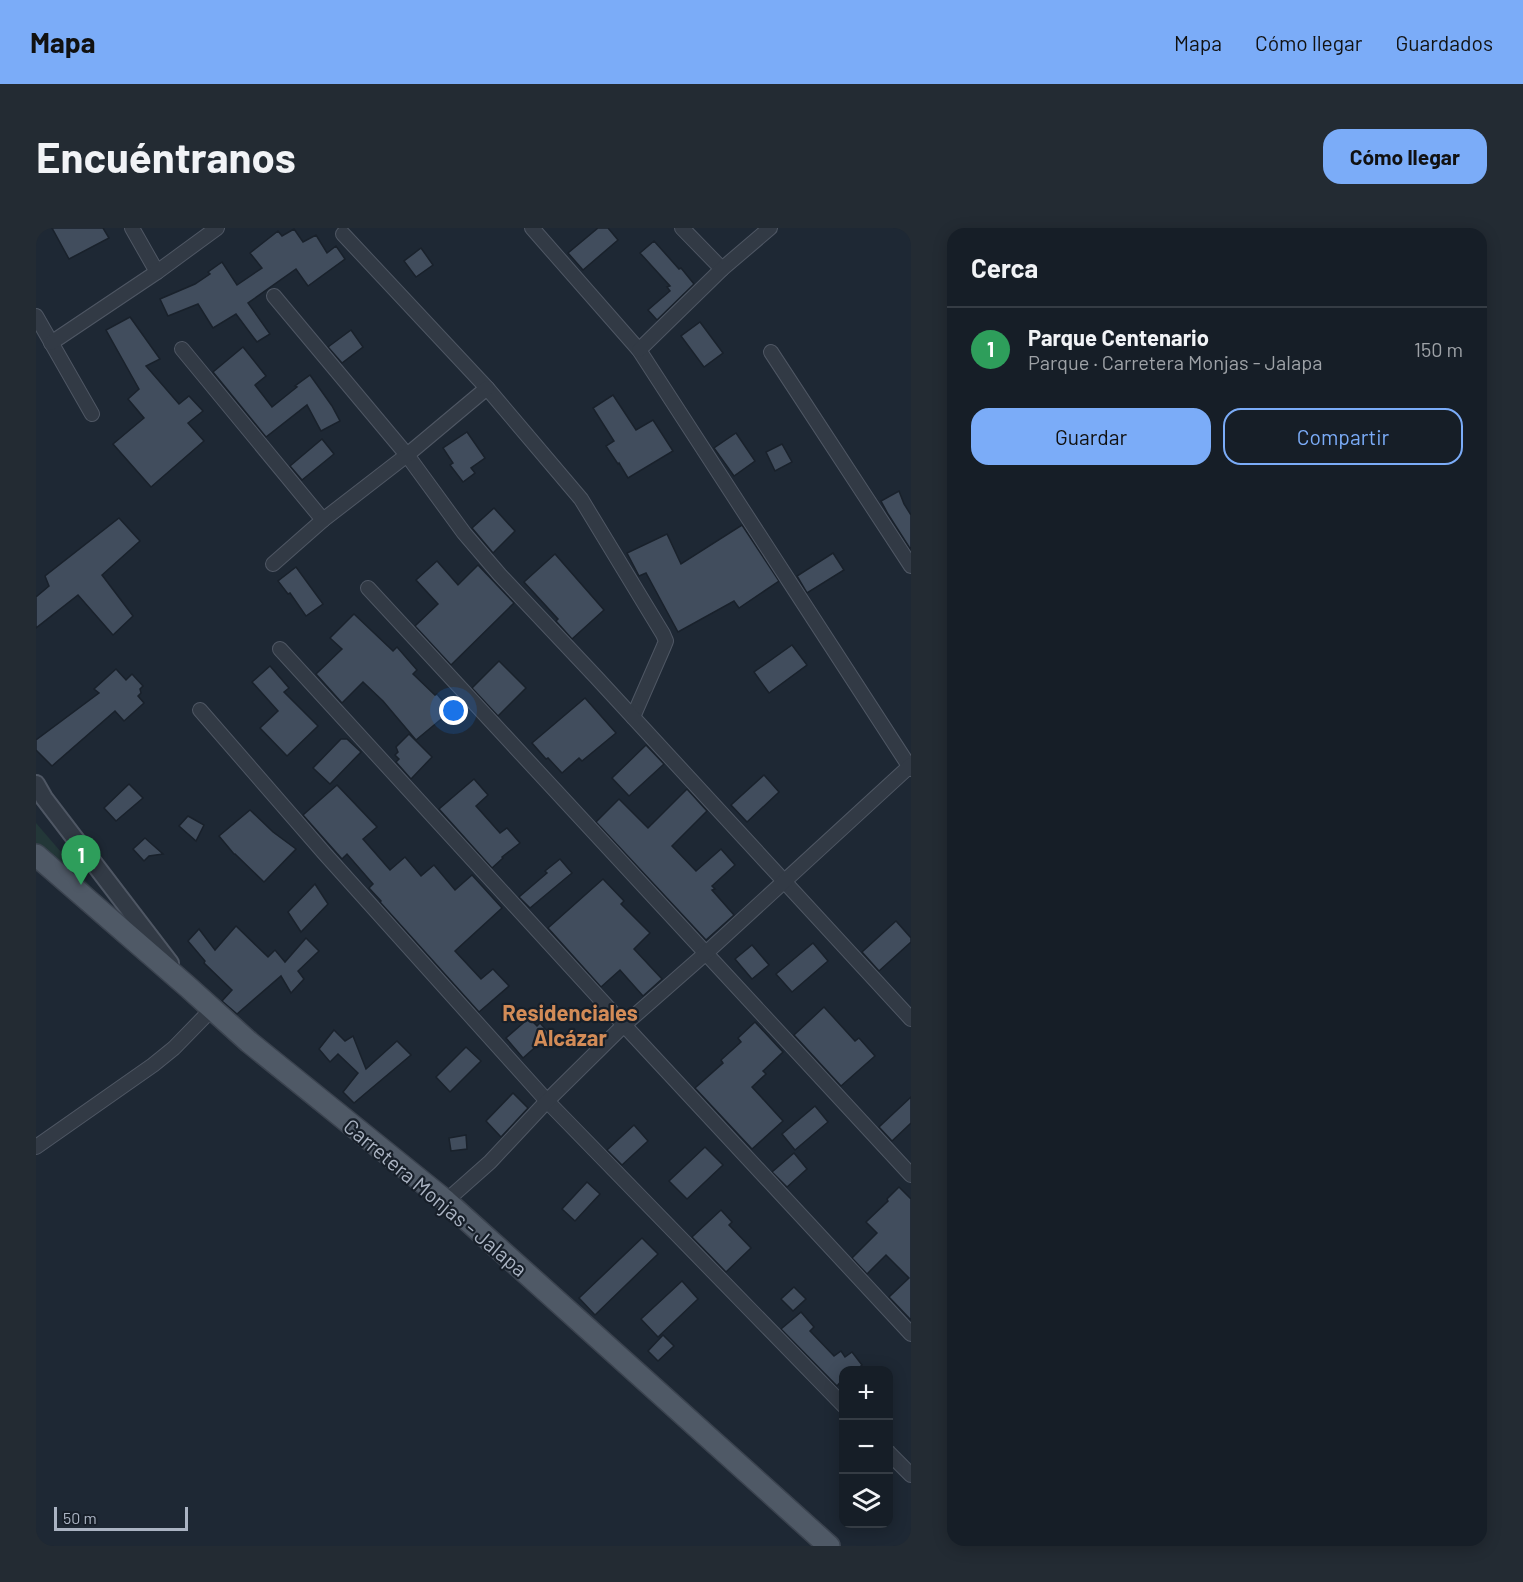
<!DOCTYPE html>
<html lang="es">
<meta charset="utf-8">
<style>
body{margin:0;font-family:Barlow,sans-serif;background:#232b33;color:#f1f3f6}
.controls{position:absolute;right:18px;bottom:18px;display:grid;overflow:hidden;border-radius:12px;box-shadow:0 3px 15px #0003}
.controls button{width:54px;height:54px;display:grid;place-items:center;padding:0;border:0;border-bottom:2px solid #353c44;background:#161e27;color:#f1f3f6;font:30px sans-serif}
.scale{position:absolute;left:18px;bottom:15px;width:134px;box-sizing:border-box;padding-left:6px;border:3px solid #abb4c3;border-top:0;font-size:16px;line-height:21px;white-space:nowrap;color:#abb4c3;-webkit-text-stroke:4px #171f29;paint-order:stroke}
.you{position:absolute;left:418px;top:483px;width:21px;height:21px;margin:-15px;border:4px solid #fff;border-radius:50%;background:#1a73e8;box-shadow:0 0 0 9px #1a73e833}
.badge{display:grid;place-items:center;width:39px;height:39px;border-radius:50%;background:#7bacf8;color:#fff;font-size:20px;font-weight:700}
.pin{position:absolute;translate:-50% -50px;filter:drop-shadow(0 2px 3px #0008)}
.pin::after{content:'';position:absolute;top:32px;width:21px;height:18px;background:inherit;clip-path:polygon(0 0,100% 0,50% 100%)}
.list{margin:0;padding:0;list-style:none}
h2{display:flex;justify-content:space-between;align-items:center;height:78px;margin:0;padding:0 24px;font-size:26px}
h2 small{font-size:20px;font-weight:400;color:#9ea2a7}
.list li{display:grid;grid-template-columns:39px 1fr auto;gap:18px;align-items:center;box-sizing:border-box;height:84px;padding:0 24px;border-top:2px solid #353c44}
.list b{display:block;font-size:22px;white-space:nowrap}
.list p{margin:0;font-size:20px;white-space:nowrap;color:#9ea2a7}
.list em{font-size:20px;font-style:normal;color:#9ea2a7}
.actions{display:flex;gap:12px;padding:18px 24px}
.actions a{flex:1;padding:14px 0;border:2px solid #7bacf8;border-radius:18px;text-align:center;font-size:21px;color:#7bacf8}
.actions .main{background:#7bacf8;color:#111}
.icon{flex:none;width:33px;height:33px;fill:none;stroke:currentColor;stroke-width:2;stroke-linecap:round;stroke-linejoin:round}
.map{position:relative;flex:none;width:875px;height:1318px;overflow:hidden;border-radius:18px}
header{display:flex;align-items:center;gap:36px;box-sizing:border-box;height:84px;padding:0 30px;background:#7bacf8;color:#111}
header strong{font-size:28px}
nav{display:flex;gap:33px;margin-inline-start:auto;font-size:21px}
.intro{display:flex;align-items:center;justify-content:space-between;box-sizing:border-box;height:144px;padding:0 36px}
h1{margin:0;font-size:42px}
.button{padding:15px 27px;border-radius:18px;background:#7bacf8;color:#111;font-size:21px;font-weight:700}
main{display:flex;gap:36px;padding:0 36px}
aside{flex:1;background:#161e27;border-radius:18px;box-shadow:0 3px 15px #0003}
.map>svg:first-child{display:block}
.green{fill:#233738}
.building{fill:#414d5d;stroke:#19212b;stroke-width:1.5}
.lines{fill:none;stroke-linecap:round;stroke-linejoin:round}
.minor-casing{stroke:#4f5764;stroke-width:16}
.tertiary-casing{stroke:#4f5764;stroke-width:20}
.primary-casing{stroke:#3b434f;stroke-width:24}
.minor{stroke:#323a45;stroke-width:14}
.tertiary{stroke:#323a45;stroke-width:16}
.primary{stroke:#4f5966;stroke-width:21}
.labels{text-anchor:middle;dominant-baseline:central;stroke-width:4.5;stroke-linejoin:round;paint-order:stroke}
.street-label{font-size:21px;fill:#abb4c3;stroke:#171f29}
.neighbourhood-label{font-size:22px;font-weight:bold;fill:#d28b57;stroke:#171f29}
</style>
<header>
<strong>Mapa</strong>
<nav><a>Mapa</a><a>Cómo llegar</a><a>Guardados</a></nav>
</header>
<div class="intro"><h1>Encuéntranos</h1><a class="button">Cómo llegar</a></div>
<main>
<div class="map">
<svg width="875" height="1318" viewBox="0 0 875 1318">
<rect width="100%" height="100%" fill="#1e2834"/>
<path class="green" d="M0,595L75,682L0,631Z"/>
<g class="building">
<path d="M16,0H67L73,10L33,31Z"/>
<path d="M562,0H572L582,12L547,42L532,25Z"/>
<path d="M258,1L267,14L280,7L291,25L300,18L309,31L272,58L260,41L212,75L234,106L221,114L200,86L177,100L162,76L132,88L124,71L159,56L174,46L172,44L186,34L201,57L226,40L214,25L242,3L246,8Z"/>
<path d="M618,13L643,41L645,40L658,56L621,92L612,82L634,63L631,59L634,58L604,25Z"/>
<path d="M385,20L397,37L380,49L368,33Z"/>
<path d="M94,89L124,131L110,138L143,176L153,168L167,183L152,195L168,213L115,259L77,216L108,190L92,171L103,161L70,102Z"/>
<path d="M664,94L687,125L668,139L645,108Z"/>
<path d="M315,102L327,119L306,135L292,119Z"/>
<path d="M207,119L230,148L219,157L236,179L261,159L259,158L274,147L296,178L304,193L285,203L271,177L230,209L177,144Z"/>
<path d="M577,167L600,202L617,192L637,223L592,250L583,235L582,236L570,218L578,213L557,180Z"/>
<path d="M431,204L449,230L435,240L439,245L427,254L414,237L417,235L407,220Z"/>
<path d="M700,205L719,233L698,248L678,220Z"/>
<path d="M286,211L298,226L266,252L254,238Z"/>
<path d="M746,216L756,234L739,243L730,224Z"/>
<path d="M863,263L868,276L875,287V322L852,286L845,273Z"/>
<path d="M458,280L479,303L457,325L436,300Z"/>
<path d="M83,290L104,313L66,347L97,388L77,407L42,367L0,400V369L13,358L9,348Z"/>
<path d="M706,297L743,353L703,380L698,373L642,404L610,345L603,348L591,325L631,306L645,336Z"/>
<path d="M797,325L808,342L771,365L761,348Z"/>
<path d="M519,326L568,382L536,411L520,393L522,391L488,354Z"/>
<path d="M401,333L422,357L442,337L478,375L415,437L379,398L402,376L380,352Z"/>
<path d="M260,339L287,376L270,388L254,365L252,366L242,353Z"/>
<path d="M318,386L357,423L361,419L381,442L377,446L399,467L401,466L415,483L380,512L347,473L327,454L306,475L280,446L306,421L294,410Z"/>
<path d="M756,417L771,437L733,465L718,444Z"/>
<path d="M463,433L490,460L462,488L436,460Z"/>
<path d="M234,438L253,460L248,464L282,498L251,528L224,500L242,483L216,454Z"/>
<path d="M80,441L90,452L96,446L107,458L104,461L105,465L102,468L108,475L88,493L79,483L16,538L0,522V512L63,465L58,461Z"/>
<path d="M549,470L580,505L546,533L543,530L526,545L512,530L510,531L496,515Z"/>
<path d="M373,506L396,529L375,551L360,534L363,531L359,527L362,524L360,519Z"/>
<path d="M305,511H311L325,524L294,556L277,540Z"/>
<path d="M610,517L628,536L593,568L576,550Z"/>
<path d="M728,547L743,564L711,594L695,577Z"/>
<path d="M438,551L452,567L440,578L464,605L471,600L484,615L466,629L467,630L456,640L403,581Z"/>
<path d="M93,556L107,570L80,593L68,580Z"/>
<path d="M301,557L341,599L327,611L354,642L369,629L385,648L398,637L419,662L436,647L466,680L419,723L445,751L457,741L473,758L443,784L344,674L345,673L333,660L337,656L311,626L306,631L267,587Z"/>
<path d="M651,561L671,583L636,618L660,643L685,621L699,637L676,658L679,661L676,662L698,687L670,712L560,594L583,571L612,600Z"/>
<path d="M214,582L237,604L260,621L228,654L199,626H198L183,608Z"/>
<path d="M152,588L168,597L160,613L143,598Z"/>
<path d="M109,610L127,626L113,628L108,633L97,621Z"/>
<path d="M524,631L536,645L494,680L483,669L511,645L509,643Z"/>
<path d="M567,651L588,673L585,676L614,705L598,721L626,751L607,768L584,742L565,759L512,700Z"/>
<path d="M279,656L292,676L265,704L252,684Z"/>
<path d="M860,693L875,710V714L843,743L826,724Z"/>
<path d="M200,698L232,729L239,722L249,734L270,710L283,723L262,743L268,751L255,765L245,748L201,786L186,773L196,762L168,735L169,733L152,713L163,701L179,722Z"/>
<path d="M777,715L792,733L756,764L740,746Z"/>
<path d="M716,717L733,737L716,751L699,731Z"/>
<path d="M788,779L819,813L823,810L839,828L805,858L758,807Z"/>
<path d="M493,790L501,798L504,795L514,806L487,830L470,810Z"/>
<path d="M719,794L747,824L727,843L730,846L716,859L747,893L716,921L659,860L687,835L685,832L705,814L702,810Z"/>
<path d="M298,802L309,813L317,808L330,841L361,813L375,827L318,875L307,864L322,845L302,826L294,834L283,821Z"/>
<path d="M430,819L445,833L414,864L400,849Z"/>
<path d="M477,865L492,880L465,909L450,893Z"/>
<path d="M875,869V895L856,913L843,899Z"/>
<path d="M779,878L792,894L759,922L746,906Z"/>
<path d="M598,897L612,913L586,937L571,922Z"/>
<path d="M430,907L431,921L415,923L413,910Z"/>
<path d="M669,919L687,937L651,971L633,953Z"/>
<path d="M758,925L771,941L751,959L736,944Z"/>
<path d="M551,954L564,966L539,993L526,981Z"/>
<path d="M863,959L875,971V1092L853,1069L873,1050L850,1027L831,1046L816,1030L841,1005L830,994L852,973L851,971Z"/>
<path d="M685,982L696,994L693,997L715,1020L690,1044L656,1009Z"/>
<path d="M606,1010L622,1026L559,1087L543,1070Z"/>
<path d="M646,1053L662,1071L622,1109L605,1091Z"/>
<path d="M758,1059L770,1071L757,1083L745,1071Z"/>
<path d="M765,1084L778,1099L774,1103L798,1128L805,1123L809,1129L816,1124L826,1137L819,1143H807V1151L801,1158L745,1101Z"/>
<path d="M627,1107L638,1118L622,1133L612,1123Z"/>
</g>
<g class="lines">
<defs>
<g id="minor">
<path d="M96,0L121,44"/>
<path d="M496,0L603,122L875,541"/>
<path d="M646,0L686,41"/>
<path d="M307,6L451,160L545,271L627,406L630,413L628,418L597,489"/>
<path d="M238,68L371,227L428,305L464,347L560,449L875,791"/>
<path d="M0,88L56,186"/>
<path d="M15,115L121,44L181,0"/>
<path d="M146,121L287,292"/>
<path d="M603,122L686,41L734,0"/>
<path d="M735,124L875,338"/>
<path d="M237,336L287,292L371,227L451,160"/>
<path d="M332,360L875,947"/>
<path d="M244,421L588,797L875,1106"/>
<path d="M164,482L289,626L511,873L808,1178"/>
<path d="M0,919L117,837L138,820L176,781"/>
<path d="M410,973L454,934L511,873L588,797L670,725L875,537"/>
<path d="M852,1224L875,1247"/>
</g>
<path id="tertiary" d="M0,556L8,570L134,735"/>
<path id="primary" d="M0,627L152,759L213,814L410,973L793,1318"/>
</defs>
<use href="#minor" class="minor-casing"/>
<use href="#tertiary" class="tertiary-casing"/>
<use href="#primary" class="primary-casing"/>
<use href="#minor" class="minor"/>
<use href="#tertiary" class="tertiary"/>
<use href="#primary" class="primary"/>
</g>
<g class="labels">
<g class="street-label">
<text transform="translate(400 969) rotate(40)">Carretera Monjas - Jalapa</text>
</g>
<g class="neighbourhood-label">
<text x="534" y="784">Residenciales<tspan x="534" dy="25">Alcázar</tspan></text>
</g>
</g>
</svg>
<div class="controls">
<button>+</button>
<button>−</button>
<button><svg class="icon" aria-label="layers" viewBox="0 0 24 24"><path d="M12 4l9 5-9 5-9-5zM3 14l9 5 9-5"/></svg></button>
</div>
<div class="scale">50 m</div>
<div class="you"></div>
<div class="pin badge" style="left:45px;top:657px;background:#2e9e5b">1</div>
</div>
<aside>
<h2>Cerca<small></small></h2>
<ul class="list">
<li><span class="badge" style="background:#2e9e5b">1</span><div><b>Parque Centenario</b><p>Parque · Carretera Monjas - Jalapa</p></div><em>150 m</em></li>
</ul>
<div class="actions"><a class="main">Guardar</a><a>Compartir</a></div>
</aside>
</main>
